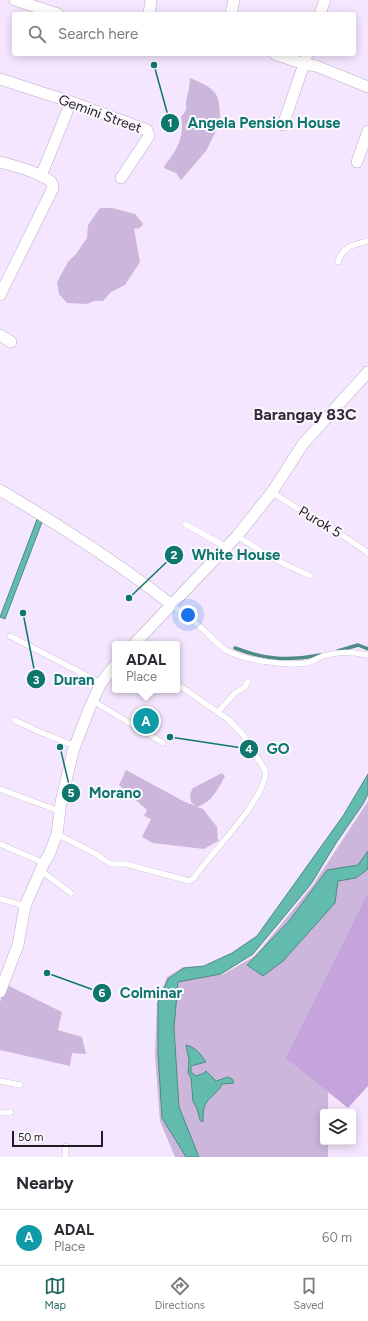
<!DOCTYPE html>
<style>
body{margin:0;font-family:Figtree,sans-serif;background:#f7f7f7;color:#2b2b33}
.controls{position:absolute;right:12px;bottom:12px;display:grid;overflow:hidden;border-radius:4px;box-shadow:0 2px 10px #0003}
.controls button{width:36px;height:36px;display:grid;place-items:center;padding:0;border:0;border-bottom:1px solid #e1e1e2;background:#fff;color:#2b2b33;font:20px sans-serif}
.scale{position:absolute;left:12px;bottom:10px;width:91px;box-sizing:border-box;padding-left:4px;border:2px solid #201b23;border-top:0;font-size:11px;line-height:14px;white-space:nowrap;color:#201b23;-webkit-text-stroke:3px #fbf8fd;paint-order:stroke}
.you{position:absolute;left:188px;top:615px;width:14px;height:14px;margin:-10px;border:3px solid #fff;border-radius:50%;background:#1a73e8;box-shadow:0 0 0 6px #1a73e833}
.badge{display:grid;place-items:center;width:26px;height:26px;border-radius:50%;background:#21695f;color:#fff;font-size:13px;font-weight:700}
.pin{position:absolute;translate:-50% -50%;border:2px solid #fff;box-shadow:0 1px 4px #0006}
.popup{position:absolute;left:112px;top:641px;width:68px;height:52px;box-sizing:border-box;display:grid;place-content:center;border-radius:4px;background:#fff;filter:drop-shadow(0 1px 3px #0005);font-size:13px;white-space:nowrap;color:#7c7c81}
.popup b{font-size:15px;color:#2b2b33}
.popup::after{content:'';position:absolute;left:50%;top:100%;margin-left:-8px;border:8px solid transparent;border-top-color:#fff}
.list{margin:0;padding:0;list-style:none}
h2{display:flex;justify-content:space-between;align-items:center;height:52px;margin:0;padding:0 16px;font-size:17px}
h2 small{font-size:13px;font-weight:400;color:#7c7c81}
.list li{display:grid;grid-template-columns:26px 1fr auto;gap:12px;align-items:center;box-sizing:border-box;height:56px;padding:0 16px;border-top:1px solid #e1e1e2}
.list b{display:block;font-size:15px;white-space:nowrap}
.list p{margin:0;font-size:13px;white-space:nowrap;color:#7c7c81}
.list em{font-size:13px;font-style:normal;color:#7c7c81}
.icon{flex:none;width:22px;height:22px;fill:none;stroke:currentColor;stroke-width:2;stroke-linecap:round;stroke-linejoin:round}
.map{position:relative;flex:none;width:368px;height:1157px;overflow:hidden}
.search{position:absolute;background:#fff;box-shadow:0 2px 10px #0003;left:12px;right:12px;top:12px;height:44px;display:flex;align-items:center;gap:10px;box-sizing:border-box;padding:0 14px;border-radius:4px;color:#7c7c81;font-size:15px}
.sheet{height:108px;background:#fff}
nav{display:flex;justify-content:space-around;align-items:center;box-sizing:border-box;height:56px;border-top:1px solid #e1e1e2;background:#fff;font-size:11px;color:#7c7c81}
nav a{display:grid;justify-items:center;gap:2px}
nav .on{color:#21695f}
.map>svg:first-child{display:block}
.green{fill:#ccb6db}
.forest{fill:#c5a3dd}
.water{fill:#62bbad;stroke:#4e8b84}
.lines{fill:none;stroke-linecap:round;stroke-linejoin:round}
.stream{stroke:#4e8b84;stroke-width:3.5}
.lane-casing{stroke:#b9acc3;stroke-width:6}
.street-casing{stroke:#b9acc3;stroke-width:12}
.lane{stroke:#fff;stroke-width:5.5}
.street{stroke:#fff;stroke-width:11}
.labels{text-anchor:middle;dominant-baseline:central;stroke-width:4;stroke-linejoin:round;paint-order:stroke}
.street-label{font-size:14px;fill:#201b23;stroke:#fbf8fd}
.quarter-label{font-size:16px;font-weight:bold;fill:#372c3f;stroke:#fbf8fd}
.leader{fill:none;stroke:#0f766e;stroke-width:1.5}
.callout-dot{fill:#0f766e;stroke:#fbf8fd;stroke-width:1.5}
.mark-label{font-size:12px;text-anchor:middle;font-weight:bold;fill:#fff}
.callout-label{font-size:15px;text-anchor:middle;font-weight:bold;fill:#0f766e;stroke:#fbf8fd;stroke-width:4;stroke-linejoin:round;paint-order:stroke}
</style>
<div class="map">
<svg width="368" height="1157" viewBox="0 0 368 1157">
<rect width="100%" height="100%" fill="#f4e6fe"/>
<g class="green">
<path d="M190,78C199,82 214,87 218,98C220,105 219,113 221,121L206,151L181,180L176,173L164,168C165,163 169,161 171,157C180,145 184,131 181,117L186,110V101L189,89Z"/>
<path d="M100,208H112L135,214L143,224L140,228L134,229L140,262L125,285L111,292L103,301H94L87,304L67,303L59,294L57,282L68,262L76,254L87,238L88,225Z"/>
<path d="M126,770L185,802L196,806L191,802L190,794L193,788L222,773L225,776C218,789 212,802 197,807L203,809L217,827L218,841L204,849L153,843L142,837L151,819L144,816L147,810L119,785Z"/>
<path d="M368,801V929L329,973L328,1112H323V1142H328V1157H175L160,1121L155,1055L157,1003L167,977L183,967L222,975L255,956L275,932L313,885Z"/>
<path d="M7,985L62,1012L58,1030L82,1037L86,1054L72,1053L70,1066L0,1050V1002Z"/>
</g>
<path class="forest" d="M368,893V1086L348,1108L286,1058Z"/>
<g class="water">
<path d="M39,514L44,517L5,619L0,617Z"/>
<path d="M368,774V794L363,804L336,843L311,884L253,954L221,974L178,982L174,1028L179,1107L199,1157H186L162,1118L158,1053V1002L168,979L184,968L204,966L232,953L257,936L343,816Z"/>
<path d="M368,851V869L356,878L338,881L335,903L283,961L263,976L247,965L289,921L327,870L358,865Z"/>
<path d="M186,1045C196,1047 201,1055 206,1062L191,1066V1072L196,1076L204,1073L206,1071L216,1081L228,1077L232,1079L234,1083L222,1084C219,1092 209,1097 205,1105C203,1110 203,1116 203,1122L200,1120L197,1109L193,1101L191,1078L188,1072L189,1060Z"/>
</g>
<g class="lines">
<g class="stream">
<path d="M235,648C266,660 288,661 320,655"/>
<path d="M338,651L358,645L368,649"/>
</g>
<defs>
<g id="lane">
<path d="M338,262C343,246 353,245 368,241"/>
<path d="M272,492C303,514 338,530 368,553"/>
<path d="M185,524L226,547"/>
<path d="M237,536L272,558L310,576"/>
<path d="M172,605C183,614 195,622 205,631C212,638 218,645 226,650C240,660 288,666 306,663C312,662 317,658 323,656C339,651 352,652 368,655"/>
<path d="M10,636L101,683"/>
<path d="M93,701L163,743"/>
<path d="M218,712L235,693L245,687L248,681"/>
<path d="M14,720L42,733L75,746"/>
<path d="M0,789L59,811"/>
<path d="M57,834L98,855L101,858L111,864H126L189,881L194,878C208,856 271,794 265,770L244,736L229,720L177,684"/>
<path d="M0,844L44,863"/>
<path d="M40,870L71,893"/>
<path d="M0,899L25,906"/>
<path d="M0,1081L20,1085"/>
<path d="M0,1113L11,1112"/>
<path d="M65,1157L66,1146"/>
</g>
<g id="street">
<path d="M15,0L58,14"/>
<path d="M149,14L151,0"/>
<path d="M231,14L234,0"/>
<path d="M320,14L325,0"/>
<path d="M275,54L304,64L307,54"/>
<path d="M0,79L71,102L147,130L149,136L121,178"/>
<path d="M283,125L304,64L316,66L368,87"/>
<path d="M0,162C12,165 42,173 51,182C53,184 53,185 53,188L0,295"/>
<path d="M357,162L368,131"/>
<path d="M41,176L71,102"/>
<path d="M0,335L11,342"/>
<path d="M0,490C59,525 117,562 172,605"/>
<path d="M134,644L237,536L272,492L303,444L368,372"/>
<path d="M0,992L18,945L25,906L44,863L49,855L57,834L61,802L73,751L90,707L101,683L115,665"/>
</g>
</defs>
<use href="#lane" class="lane-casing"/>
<use href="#street" class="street-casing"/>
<use href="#lane" class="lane"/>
<use href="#street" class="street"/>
</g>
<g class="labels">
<g class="street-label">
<text transform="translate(100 114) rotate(20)">Gemini Street</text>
<text transform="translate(320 522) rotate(31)">Purok 5</text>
</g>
<g class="quarter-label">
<text x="305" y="414">Barangay 83C</text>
</g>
</g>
<path class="leader" d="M154 65L170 123M129 598L174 555M23 613L36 679M170 737L249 749M60 747L71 793M47 973L102 993"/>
<g class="callout-dot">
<circle cx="154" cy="65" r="4"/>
<circle cx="129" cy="598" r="4"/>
<circle cx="23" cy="613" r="4"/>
<circle cx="170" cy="737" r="4"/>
<circle cx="60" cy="747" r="4"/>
<circle cx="47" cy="973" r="4"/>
<circle cx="170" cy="123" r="10"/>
<circle cx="174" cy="555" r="10"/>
<circle cx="36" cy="679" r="10"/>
<circle cx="249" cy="749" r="10"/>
<circle cx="71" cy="793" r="10"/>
<circle cx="102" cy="993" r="10"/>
</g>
<g class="mark-label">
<text x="170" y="127">1</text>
<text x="174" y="559">2</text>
<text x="36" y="684">3</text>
<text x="249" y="753">4</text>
<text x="71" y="797">5</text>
<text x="102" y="997">6</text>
</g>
<g class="callout-label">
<text x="264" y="128">Angela Pension House</text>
<text x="236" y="560">White House</text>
<text x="74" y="685">Duran</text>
<text x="278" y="754">GO</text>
<text x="115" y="798">Morano</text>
<text x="151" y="998">Colminar</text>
</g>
</svg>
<div class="controls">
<button><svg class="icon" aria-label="layers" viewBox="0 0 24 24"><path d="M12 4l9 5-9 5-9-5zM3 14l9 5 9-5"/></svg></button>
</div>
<div class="scale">50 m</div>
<div class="you"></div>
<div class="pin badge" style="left:146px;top:721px;background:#0f9aa8">A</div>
<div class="popup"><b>ADAL</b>Place</div>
<div class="search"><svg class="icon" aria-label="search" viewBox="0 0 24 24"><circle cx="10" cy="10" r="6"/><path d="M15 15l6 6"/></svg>Search here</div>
</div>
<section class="sheet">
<h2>Nearby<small></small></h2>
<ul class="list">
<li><span class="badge" style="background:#0f9aa8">A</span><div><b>ADAL</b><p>Place</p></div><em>60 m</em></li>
</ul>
</section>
<nav>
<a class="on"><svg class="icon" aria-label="map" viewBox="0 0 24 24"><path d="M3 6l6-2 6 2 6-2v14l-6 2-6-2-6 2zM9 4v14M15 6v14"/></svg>Map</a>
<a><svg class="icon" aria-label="directions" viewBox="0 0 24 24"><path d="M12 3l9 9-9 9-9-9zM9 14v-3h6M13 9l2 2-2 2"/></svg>Directions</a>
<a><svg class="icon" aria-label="saved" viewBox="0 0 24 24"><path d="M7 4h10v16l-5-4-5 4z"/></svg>Saved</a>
</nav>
